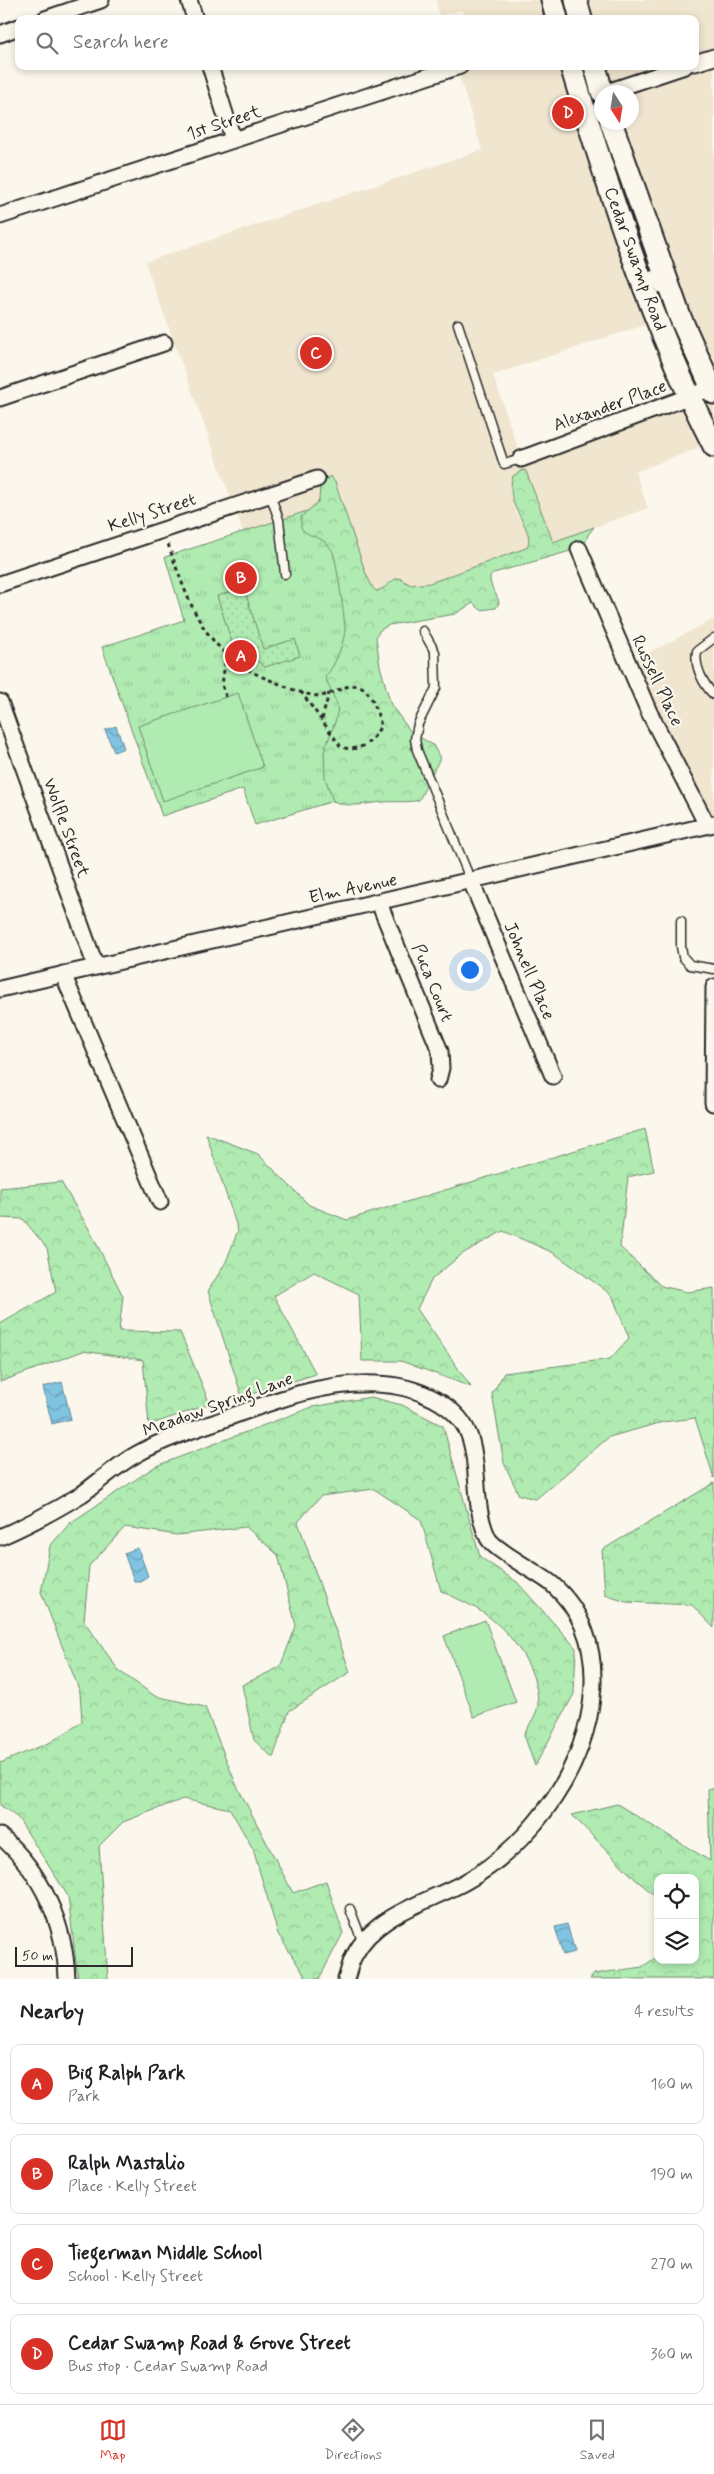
<!DOCTYPE html>
<meta charset="utf-8">
<style>
body{margin:0;font-family:Mynerve,sans-serif;background:#f6f6f6;color:#202124}
.controls{position:absolute;right:15px;bottom:15px;display:grid;overflow:hidden;border-radius:10px;box-shadow:0 2px 8px #0003}
.controls button{width:45px;height:45px;display:grid;place-items:center;padding:0;border:0;border-bottom:1px solid #e0e0e0;background:#fff;color:#202124;font:25px sans-serif}
.compass{position:absolute;left:594px;top:85px;width:45px;height:45px;border-radius:50%;background:#fff;box-shadow:0 2px 8px #0003;rotate:168deg}
.scale{position:absolute;left:15px;bottom:12px;width:118px;box-sizing:border-box;padding-left:5px;border:2px solid #2b2b2b;border-top:0;font-size:14px;line-height:18px;white-space:nowrap;color:#2b2b2b;-webkit-text-stroke:4px #fbf7ec;paint-order:stroke}
.you{position:absolute;left:469px;top:969px;width:18px;height:18px;margin:-12px;border:4px solid #fff;border-radius:50%;background:#1a73e8;box-shadow:0 0 0 8px #1a73e833}
.badge{display:grid;place-items:center;width:32px;height:32px;border-radius:50%;background:#d93025;color:#fff;font-size:16px;font-weight:700}
.pin{position:absolute;translate:-50% -50%;border:2px solid #fff;box-shadow:0 1px 5px #0006}
.list{margin:0;padding:0;list-style:none}
h2{display:flex;justify-content:space-between;align-items:center;height:65px;margin:0;padding:0 20px;font-size:21px}
h2 small{font-size:16px;font-weight:400;color:#757577}
.list li{display:grid;grid-template-columns:32px 1fr auto;gap:15px;align-items:center;box-sizing:border-box;height:80px;margin:0 10px 10px;padding:0 10px;border:1px solid #e0e0e0;border-radius:10px}
.list b{display:block;font-size:19px;white-space:nowrap}
.list p{margin:0;font-size:16px;white-space:nowrap;color:#757577}
.list em{font-size:16px;font-style:normal;color:#757577}
.icon{flex:none;width:28px;height:28px;fill:none;stroke:currentColor;stroke-width:2;stroke-linecap:round;stroke-linejoin:round}
.map{position:relative;flex:none;width:714px;height:1979px;overflow:hidden}
.search{position:absolute;background:#fff;box-shadow:0 2px 8px #0003;left:15px;right:15px;top:15px;height:55px;display:flex;align-items:center;gap:12px;box-sizing:border-box;padding:0 18px;border-radius:10px;color:#757577;font-size:19px}
.sheet{height:425px;background:#fff}
nav{display:flex;justify-content:space-around;align-items:center;box-sizing:border-box;height:70px;border-top:1px solid #e0e0e0;background:#fff;font-size:14px;color:#757577}
nav a{display:grid;justify-items:center;gap:2px}
nav .on{color:#d93025}
.map>svg:first-child{display:block}
.built{fill:#f0e5cf;fill-rule:evenodd}
.grass{fill:url(#grass-tufts);stroke:#6e8b6e}
.forest{fill:url(#forest-crowns);stroke:#6e8b6e}
.garden{fill:url(#garden-dots);stroke:#6e8b6e}
.pitch{fill:#b0ebb1;stroke:#6e8b6e}
.water{fill:url(#water-waves);stroke:#5e8798}
.lines{fill:none;stroke-linecap:round;stroke-linejoin:round}
.service-casing{stroke:#2b2b2b;stroke-width:11}
.minor-casing{stroke:#2b2b2b;stroke-width:19}
.secondary-casing{stroke:#2b2b2b;stroke-width:25}
.path{stroke:#2b2b2b;stroke-width:3;stroke-dasharray:4 4;stroke-linecap:butt}
.service{stroke:#fbf7ec;stroke-width:8}
.minor{stroke:#fbf7ec;stroke-width:15}
.secondary{stroke:#fbf7ec;stroke-width:21}
.labels{text-anchor:middle;dominant-baseline:central;stroke-width:4.5;stroke-linejoin:round;paint-order:stroke}
.street-label{font-size:18px;fill:#2b2b2b;stroke:#fbf7ec}
</style>
<div class="map">
<svg width="714" height="1979" viewBox="0 0 714 1979">
<defs>
<pattern id="grass-tufts" width="24" height="20" patternUnits="userSpaceOnUse" patternTransform="scale(1.25)"><rect width="24" height="20" fill="#b0ebb1"/><path d="M3 7l-1-3M5 7V3M7 7l1-3M15 17l-1-3M17 17v-4M19 17l1-3" fill="none" stroke="#98ca98"/></pattern>
<pattern id="forest-crowns" width="20" height="18" patternUnits="userSpaceOnUse" patternTransform="scale(1.25)"><rect width="20" height="18" fill="#b0ebb1"/><path d="M2 6a3 3 0 1 1 6 0M12 15a3 3 0 1 1 6 0" fill="none" stroke="#98ca98"/></pattern>
<pattern id="garden-dots" width="8" height="8" patternUnits="userSpaceOnUse" patternTransform="scale(1.25)"><rect width="8" height="8" fill="#b0ebb1"/><path d="M2 2h.1M6 6h.1" fill="none" stroke="#98ca98" stroke-width="1.8" stroke-linecap="round"/></pattern>
<pattern id="water-waves" width="16" height="10" patternUnits="userSpaceOnUse" patternTransform="scale(1.25)"><rect width="16" height="10" fill="#80c4e1"/><path d="M0 5q4-4 8 0t8 0" fill="none" stroke="#699fb7"/></pattern>
</defs>
<rect width="100%" height="100%" fill="#fbf7ec"/>
<filter id="ink" filterUnits="userSpaceOnUse"><feTurbulence type="fractalNoise" baseFrequency=".02" numOctaves="2"/><feDisplacementMap in="SourceGraphic" scale="10" xChannelSelector="R" yChannelSelector="G"/><feConvolveMatrix kernelMatrix="1 2 1 2 8 2 1 2 1" color-interpolation-filters="sRGB"/></filter>
<g filter="url(#ink)">
<g class="built">
<path d="M436,0H714V442L635,472L648,508L553,542L526,471L523,470L510,484V493L517,515L526,525L529,537L526,548L430,583L411,585L404,580L392,579L382,590L376,591L373,588L366,574L335,482L330,476L332,503L243,532L145,262L482,150L456,66H695V19H465L462,10L439,16ZM602,92H632V122H602ZM666,318L696,391L520,455L493,375Z"/>
<path d="M714,619V820L711,821L627,664Z"/>
</g>
<path class="grass" d="M332,503L411,777L255,825L243,789L162,816L102,647L184,620L165,557Z"/>
<g class="forest">
<path d="M523,470L526,471L553,542L594,527L588,535L584,547L494,573L490,577C490,590 497,592 499,603L496,608L481,610L473,603L455,614L389,625L380,630L376,637L380,666L391,705L411,732L433,745L440,758L419,800C407,803 396,801 384,802C365,803 351,809 333,801L325,777L324,752L336,719L338,707L325,677C335,666 342,647 345,632C346,625 336,558 333,552C322,533 313,541 301,528V517L319,501L320,484L330,476L335,482L366,574L373,588L376,591C387,589 389,580 399,578L411,585L430,583L526,548C539,530 502,508 513,476Z"/>
<path d="M645,1129L654,1171L628,1177L620,1247L661,1286L687,1292L714,1288V1478L695,1418L663,1422L609,1437L536,1499L519,1495L504,1463L492,1394L504,1373L610,1359L629,1338L612,1295L554,1253L503,1231L462,1254L432,1279L417,1309L471,1387L401,1361H362L359,1294L314,1272L274,1296L316,1374L242,1397L208,1291L226,1262L238,1230L206,1134L258,1154L309,1205L347,1220Z"/>
<path d="M61,1182L89,1229L123,1296L119,1331L180,1332L210,1404L149,1425L143,1360L83,1351L0,1382V1324L56,1292L47,1248L23,1219L0,1218V1188Z"/>
<path d="M371,1397L402,1405L443,1426L480,1557L517,1582L576,1648L574,1694L535,1766L524,1735C528,1726 538,1713 538,1704C538,1669 513,1634 485,1614C472,1605 456,1598 441,1591L421,1520L374,1489L321,1496L298,1522L350,1672L289,1711L273,1758L254,1740L242,1685L280,1667L296,1626L278,1555L246,1527L177,1535L125,1527L89,1566L84,1621L119,1671L155,1696L205,1707L236,1784L293,1893L326,1881L343,1933L319,1979H307L278,1934L253,1849L230,1809L183,1799L123,1822L99,1846L108,1979H78L68,1896L18,1818L0,1805V1763L51,1742L82,1722L80,1692L41,1592L50,1546L70,1523L156,1466L312,1407Z"/>
<path d="M714,1483V1628L692,1605L626,1602L605,1595L602,1550Z"/>
<path d="M708,1788L714,1790V1979H590L594,1974L642,1967L658,1956V1960H695V1878H658V1898L635,1879L572,1815L617,1804L710,1861Z"/>
</g>
<path class="garden" d="M244,588L263,649L295,639L300,656L265,667L248,654L244,655L233,646L217,596Z"/>
<g class="pitch">
<path d="M238,693L263,767L163,801L138,726Z"/>
<path d="M485,1620L516,1702L474,1717L444,1636Z"/>
</g>
<g class="water">
<path d="M116,726L124,748L114,752L105,730Z"/>
<path d="M62,1382L71,1419L52,1424L43,1387Z"/>
<path d="M138,1548L148,1576L140,1581H134L124,1553Z"/>
<path d="M567,1924L575,1952L563,1955L555,1927Z"/>
</g>
<g class="lines">
<defs>
<g id="service">
<path d="M642,279L653,275L660,288"/>
<path d="M458,324L504,464L521,459"/>
<path d="M270,494L279,520L285,574"/>
<path d="M423,631L435,652L436,688L418,724L415,739L417,750L471,881"/>
<path d="M714,638L697,651C694,666 703,684 714,695"/>
<path d="M681,921V947L683,957L690,965L714,969"/>
<path d="M350,1909L363,1943"/>
</g>
<g id="minor">
<path d="M189,0L195,19"/>
<path d="M45,19L101,0"/>
<path d="M0,34L19,27"/>
<path d="M695,63L714,57"/>
<path d="M210,66L233,139"/>
<path d="M607,92L685,66"/>
<path d="M0,216L460,66"/>
<path d="M0,398L164,343"/>
<path d="M521,459L712,388"/>
<path d="M579,549L649,712L707,825"/>
<path d="M0,584L317,479"/>
<path d="M0,702L96,967"/>
<path d="M471,881L553,1076"/>
<path d="M379,903L440,1051L441,1068L438,1080"/>
<path d="M63,974L160,1202"/>
<path d="M0,989L714,824"/>
<path d="M713,1103L714,987"/>
<path d="M0,1537C28,1525 56,1510 82,1494C100,1481 117,1465 137,1454C162,1440 189,1431 216,1422C268,1403 322,1381 377,1384C413,1385 461,1403 471,1441C480,1473 473,1507 488,1538C494,1550 539,1573 552,1584C616,1640 596,1736 554,1798C532,1831 500,1863 465,1882C427,1903 375,1914 354,1956C350,1963 349,1971 346,1979"/>
<path d="M0,1836C42,1872 65,1924 67,1979"/>
</g>
<g id="secondary">
<path d="M552,0L557,19"/>
<path d="M576,0L581,19"/>
<path d="M571,66C610,196 652,326 714,446"/>
<path d="M595,66L602,92"/>
<path d="M611,122L680,317L714,393"/>
</g>
</defs>
<use href="#service" class="service-casing"/>
<use href="#minor" class="minor-casing"/>
<use href="#secondary" class="secondary-casing"/>
<g class="path">
<path d="M168,544C191,609 205,656 275,682C289,688 304,695 319,696C332,696 351,679 363,688C374,697 377,713 381,725C373,742 360,753 341,747L302,693"/>
<path d="M226,697L222,685L226,655"/>
<path d="M322,719L329,693"/>
</g>
<use href="#service" class="service"/>
<use href="#minor" class="minor"/>
<use href="#secondary" class="secondary"/>
</g>
</g>
<g class="labels">
<g class="street-label">
<text transform="translate(224 123) rotate(-18)">1st Street</text>
<text transform="translate(635 259) rotate(70)">Cedar Swamp Road</text>
<text transform="translate(610 406) rotate(-20)">Alexander Place</text>
<text transform="translate(152 513) rotate(-18)">Kelly Street</text>
<text transform="translate(657 681) rotate(65)">Russell Place</text>
<text transform="translate(66 828) rotate(70)">Wolfle Street</text>
<text transform="translate(353 889) rotate(-12)">Elm Avenue</text>
<text transform="translate(529 971) rotate(67)">Johnell Place</text>
<text transform="translate(432 983) rotate(68)">Puca Court</text>
<text transform="translate(218 1405) rotate(-20)">Meadow Spring Lane</text>
</g>
</g>
</svg>
<div class="controls">
<button><svg class="icon" aria-label="locate" viewBox="0 0 24 24"><circle cx="12" cy="12" r="6"/><path d="M12 2v4M12 18v4M2 12h4M18 12h4"/></svg></button>
<button><svg class="icon" aria-label="layers" viewBox="0 0 24 24"><path d="M12 4l9 5-9 5-9-5zM3 14l9 5 9-5"/></svg></button>
</div>
<svg class="compass" viewBox="-18 -18 36 36"><path d="M0-13l5 13h-10z" fill="#e53935"/><path d="M0 13l5-13h-10z" fill="#757577"/></svg>
<div class="scale">50 m</div>
<div class="you"></div>
<div class="pin badge" style="left:241px;top:656px">A</div>
<div class="pin badge" style="left:241px;top:578px">B</div>
<div class="pin badge" style="left:316px;top:353px">C</div>
<div class="pin badge" style="left:568px;top:113px">D</div>
<div class="search"><svg class="icon" aria-label="search" viewBox="0 0 24 24"><circle cx="10" cy="10" r="6"/><path d="M15 15l6 6"/></svg>Search here</div>
</div>
<section class="sheet">
<h2>Nearby<small>4 results</small></h2>
<ul class="list">
<li><span class="badge">A</span><div><b>Big Ralph Park</b><p>Park</p></div><em>160 m</em></li>
<li><span class="badge">B</span><div><b>Ralph Mastalio</b><p>Place · Kelly Street</p></div><em>190 m</em></li>
<li><span class="badge">C</span><div><b>Tiegerman Middle School</b><p>School · Kelly Street</p></div><em>270 m</em></li>
<li><span class="badge">D</span><div><b>Cedar Swamp Road &amp; Grove Street</b><p>Bus stop · Cedar Swamp Road</p></div><em>360 m</em></li>
</ul>
</section>
<nav>
<a class="on"><svg class="icon" aria-label="map" viewBox="0 0 24 24"><path d="M3 6l6-2 6 2 6-2v14l-6 2-6-2-6 2zM9 4v14M15 6v14"/></svg>Map</a>
<a><svg class="icon" aria-label="directions" viewBox="0 0 24 24"><path d="M12 3l9 9-9 9-9-9zM9 14v-3h6M13 9l2 2-2 2"/></svg>Directions</a>
<a><svg class="icon" aria-label="saved" viewBox="0 0 24 24"><path d="M7 4h10v16l-5-4-5 4z"/></svg>Saved</a>
</nav>
